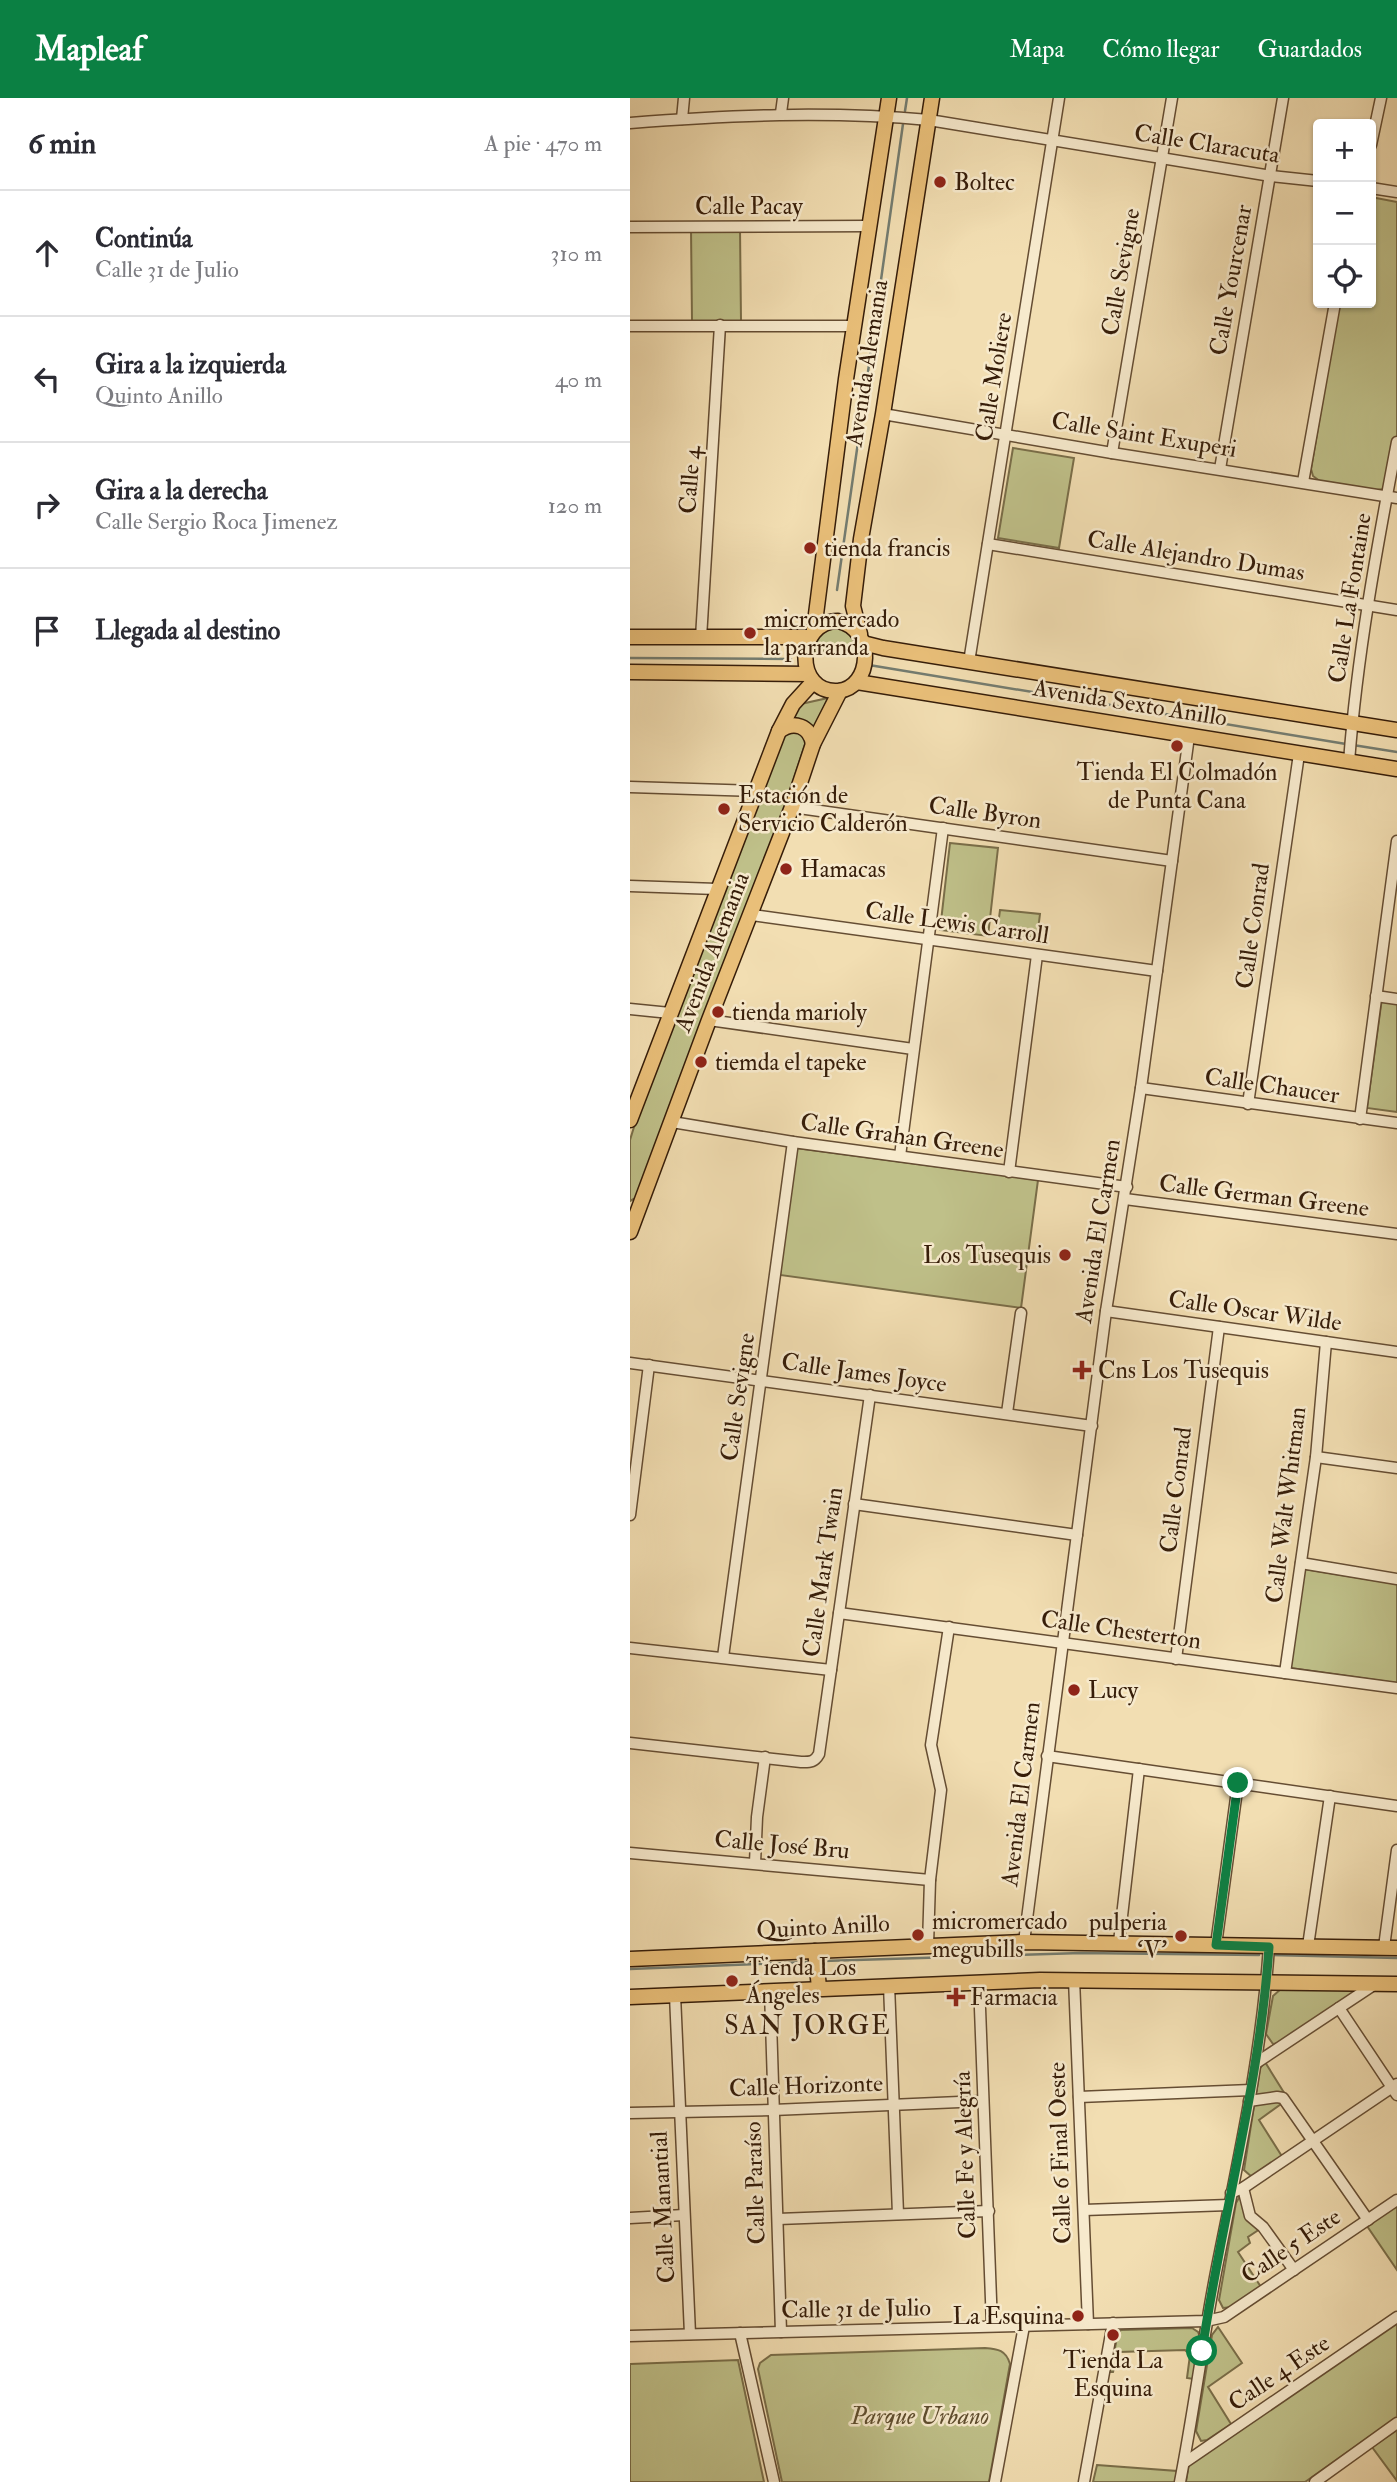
<!DOCTYPE html>
<html lang="es">
<meta charset="utf-8">
<style>
body{margin:0;font-family:"IM FELL Double Pica",serif;background:#f2f2f3;color:#2b2b33}
.controls{position:absolute;right:21px;top:21px;display:grid;overflow:hidden;border-radius:7px;box-shadow:0 2px 5px #0004}
.controls button{width:63px;height:63px;display:grid;place-items:center;padding:0;border:0;border-bottom:2px solid #e1e1e2;background:#fff;color:#2b2b33;font:35px sans-serif}
.stop{position:absolute;width:21px;height:21px;margin:-16px;border:5px solid #0b8043;border-radius:50%;background:#fff}
.stop.end{background:#0b8043;border-color:#fff;box-shadow:0 2px 7px #0008}
.list{margin:0;padding:0;list-style:none}
h2{display:flex;justify-content:space-between;align-items:center;height:91px;margin:0;padding:0 28px;font-size:30px}
h2 small{font-size:23px;font-weight:400;color:#7c7c81}
.list li{display:grid;grid-template-columns:46px 1fr auto;gap:21px;align-items:center;box-sizing:border-box;height:126px;padding:0 28px;border-top:2px solid #e1e1e2}
.list b{display:block;font-size:26px;white-space:nowrap}
.list p{margin:0;font-size:23px;white-space:nowrap;color:#7c7c81}
.list em{font-size:23px;font-style:normal;color:#7c7c81}
.icon{flex:none;width:38px;height:38px;fill:none;stroke:currentColor;stroke-width:2;stroke-linecap:round;stroke-linejoin:round}
.map{position:relative;flex:none;width:767px;height:2384px;overflow:hidden}
header{display:flex;align-items:center;gap:42px;box-sizing:border-box;height:98px;padding:0 35px;background:#0b8043;color:#fff}
header strong{font-size:33px}
nav{display:flex;gap:38px;margin-inline-start:auto;font-size:24px}
main{display:flex}
aside{flex:1;background:#fff}
.map>svg:first-child{display:block}
.green{fill:#bfc089;stroke:#7a6e49;stroke-width:2}
.lines{fill:none;stroke-linecap:round;stroke-linejoin:round}
.stream{stroke:#747c70;stroke-width:2.5}
.minor-casing{stroke:#654d33;stroke-width:13}
.major-casing{stroke:#361d09;stroke-width:17}
.minor{stroke:#f7eacd;stroke-width:10}
.major{stroke:#e9bf79;stroke-width:14}
.route{stroke:#0b8043;stroke-width:9}
.poi-dot{fill:#8f2418;stroke:#f7eacd;stroke-width:2.5}
.labels{text-anchor:middle;dominant-baseline:central;stroke-width:5;stroke-linejoin:round;paint-order:stroke}
.street-label{font-size:24px;fill:#361d09;stroke:#f7eacd}
.poi-label{font-size:24px;fill:#361d09;stroke:#f7eacd;text-anchor:start}
.park-label{font-size:24px;font-style:italic;fill:#5f4e2f;stroke:#f7eacd}
.neighbourhood-label{font-size:26px;letter-spacing:2px;fill:#361d09;stroke:#f7eacd}
</style>
<header>
<strong>Mapleaf</strong>
<nav><a>Mapa</a><a>Cómo llegar</a><a>Guardados</a></nav>
</header>
<main>
<aside>
<h2>6 min<small>A pie · 470 m</small></h2>
<ul class="list">
<li><svg class="icon" aria-label="ahead" viewBox="0 0 24 24"><path d="M12 20V5M6 11l6-6 6 6"/></svg><div><b>Continúa</b><p>Calle 31 de Julio</p></div><em>310 m</em></li>
<li><svg class="icon" aria-label="left" viewBox="0 0 24 24"><path d="M17 20v-9H6M10 6l-5 5 5 5"/></svg><div><b>Gira a la izquierda</b><p>Quinto Anillo</p></div><em>40 m</em></li>
<li><svg class="icon" aria-label="right" viewBox="0 0 24 24"><path d="M7 20v-9h11M14 6l5 5-5 5"/></svg><div><b>Gira a la derecha</b><p>Calle Sergio Roca Jimenez</p></div><em>120 m</em></li>
<li><svg class="icon" aria-label="arrive" viewBox="0 0 24 24"><path d="M6 21V4h12l-3 4 3 4H6"/></svg><div><b>Llegada al destino</b></div></li>
</ul>
</aside>
<div class="map">
<svg width="767" height="2384" viewBox="0 0 767 2384">
<rect width="100%" height="100%" fill="#f2deb2"/>
<filter id="stains"><feTurbulence type="fractalNoise" baseFrequency=".00286" numOctaves="4"/><feColorMatrix values="0 0 0 0 .2 0 0 0 0 .09 0 0 0 0 .02 0 0 0 .5 -.17"/></filter>
<radialGradient id="worn" r=".72"><stop offset=".6" stop-color="#630" stop-opacity="0"/><stop offset="1" stop-color="#630" stop-opacity=".3"/></radialGradient>
<g class="green">
<path d="M741,99L767,104V339L754,391L747,392L691,384L683,378L681,371L709,205H741Z"/>
<path d="M61,131H110L111,223H62Z"/>
<path d="M383,350L444,360L429,450L368,440Z"/>
<path d="M207,529C220,533 227,543 226,557L192,553L184,554C186,539 192,533 207,529Z"/>
<path d="M198,600L184,632L176,623L158,620L171,606Z"/>
<path d="M157,633L171,634L176,643L152,718L7,1099L0,1103V1042L8,1016L150,639Z"/>
<path d="M320,745L368,750L358,838L310,832Z"/>
<path d="M370,812L410,816L407,840L367,835Z"/>
<path d="M752,900L767,902V1014L737,1010Z"/>
<path d="M166,1050L408,1082L391,1210L150,1177Z"/>
<path d="M674,1471L767,1486V1585L660,1570Z"/>
<path d="M652,1890L729,1892L649,1945L643,1946L636,1936L643,1898Z"/>
<path d="M635,1964L658,2001L629,2022L653,2060L622,2079L614,2072L630,1970Z"/>
<path d="M610,2098L630,2131L618,2139L620,2145L608,2154L631,2189L602,2209L593,2210L589,2202L606,2105Z"/>
<path d="M767,2107V2172L737,2128Z"/>
<path d="M767,2223V2319L675,2384H556L559,2365Z"/>
<path d="M588,2229L612,2265L578,2289L601,2326L577,2342L571,2343L566,2333L582,2237Z"/>
<path d="M562,2230L568,2234L570,2239L564,2281L557,2280L560,2257L555,2252L489,2254L483,2274H480L488,2235L491,2232Z"/>
<path d="M355,2250C368,2251 376,2252 380,2266L359,2384H152L128,2271L130,2265L141,2257Z"/>
<path d="M108,2262L134,2384H0V2266Z"/>
<path d="M767,2332V2383L742,2349Z"/>
<path d="M467,2367L547,2373L545,2384H463Z"/>
</g>
<g class="lines">
<g class="stream">
<path d="M275,13L277,0"/>
<path d="M237,281L273,26"/>
<path d="M207,492L236,288"/>
<path d="M0,560L161,561"/>
<path d="M239,567L716,646"/>
<path d="M723,647L767,654"/>
<path d="M642,1857L767,1860"/>
<path d="M193,1863L451,1855L629,1857"/>
<path d="M0,1871L179,1864"/>
</g>
<defs>
<g id="minor">
<path d="M151,15L153,0"/>
<path d="M52,21L54,0"/>
<path d="M0,25C100,17 199,13 299,22L641,78L688,83"/>
<path d="M741,47L751,0"/>
<path d="M741,90L767,94"/>
<path d="M0,129L238,128"/>
<path d="M0,228H224"/>
<path d="M253,316L482,355L767,400"/>
<path d="M482,355L542,0"/>
<path d="M590,371L653,0"/>
<path d="M673,384L705,205"/>
<path d="M358,446L767,512"/>
<path d="M71,540L90,227"/>
<path d="M339,564L429,0"/>
<path d="M719,664C727,557 747,449 767,344"/>
<path d="M0,689L127,693"/>
<path d="M162,709L542,763"/>
<path d="M0,788L87,791"/>
<path d="M122,817L527,873"/>
<path d="M746,898L767,901"/>
<path d="M0,911L40,915"/>
<path d="M79,922L283,951"/>
<path d="M511,990L767,1025"/>
<path d="M618,1006L669,656"/>
<path d="M730,1021L767,743"/>
<path d="M42,1024L163,1044L497,1089"/>
<path d="M270,1058L313,730"/>
<path d="M379,1074L407,857"/>
<path d="M495,1101L767,1136"/>
<path d="M476,1213L767,1254"/>
<path d="M0,1265L462,1328"/>
<path d="M377,1315L391,1215"/>
<path d="M686,1359L767,1370"/>
<path d="M224,1406L447,1437"/>
<path d="M0,1417L19,1267"/>
<path d="M671,1465L767,1481"/>
<path d="M209,1515L767,1590"/>
<path d="M0,1550L201,1572"/>
<path d="M93,1559L163,1044"/>
<path d="M546,1561L589,1229"/>
<path d="M655,1575L686,1359L696,1244"/>
<path d="M0,1645L171,1664C179,1664 184,1665 189,1656L240,1297"/>
<path d="M417,1658L767,1708"/>
<path d="M0,1755L300,1782"/>
<path d="M125,1765L127,1719L135,1659"/>
<path d="M394,1844L476,1213L511,990L559,638"/>
<path d="M489,1844L509,1671"/>
<path d="M298,1847L300,1782L311,1692L301,1647L319,1529"/>
<path d="M586,1847L608,1685"/>
<path d="M678,1848L700,1698"/>
<path d="M754,1849L767,1752"/>
<path d="M444,1881L458,2226"/>
<path d="M349,1884L362,2228"/>
<path d="M259,1887L268,2116"/>
<path d="M140,1893L151,2234"/>
<path d="M45,1897L60,2236"/>
<path d="M709,1910L767,1997"/>
<path d="M626,1965L745,1886"/>
<path d="M449,1999L621,1992"/>
<path d="M619,2003L647,1999L653,2000L738,2122"/>
<path d="M0,2015L143,2012L353,2003"/>
<path d="M613,2090L620,2118L633,2129L664,2172"/>
<path d="M601,2095L613,2090L767,1986"/>
<path d="M454,2112L599,2107"/>
<path d="M0,2120L54,2117"/>
<path d="M148,2121L359,2113"/>
<path d="M110,2235L144,2384"/>
<path d="M0,2238L576,2223L594,2219L767,2102"/>
<path d="M554,2365L767,2219"/>
<path d="M365,2384L394,2228"/>
<path d="M454,2384L483,2225"/>
<path d="M550,2384C564,2312 573,2240 587,2169C608,2063 632,1956 639,1848"/>
<path d="M685,2384L767,2325"/>
</g>
<g id="major">
<path d="M208,523C246,531 242,590 208,593C164,596 165,523 208,523Z"/>
<path d="M184,532L216,281L259,0"/>
<path d="M230,536L223,508L231,441L253,316L302,0"/>
<path d="M0,539H180"/>
<path d="M233,545L253,550L767,632"/>
<path d="M0,574L178,576"/>
<path d="M227,584L767,671"/>
<path d="M149,633C164,622 180,628 183,646"/>
<path d="M0,1022L149,633L163,606L183,584"/>
<path d="M0,1134L79,922L162,709L183,646L210,593"/>
<path d="M185,1853L189,1889"/>
<path d="M0,1861L394,1844L767,1850"/>
<path d="M0,1899L410,1882L767,1886"/>
</g>
</defs>
<use href="#minor" class="minor-casing"/>
<use href="#major" class="major-casing"/>
<use href="#minor" class="minor"/>
<use href="#major" class="major"/>
</g>
<g class="lines">
<path class="route" d="M572,2253C592,2118 630,1985 639,1849L586,1847L608,1685"/>
</g>
<g class="poi-dot">
<circle cx="310" cy="84" r="7"/>
<circle cx="180" cy="450" r="7"/>
<circle cx="120" cy="535" r="7"/>
<circle cx="547" cy="648" r="7"/>
<circle cx="94" cy="711" r="7"/>
<circle cx="156" cy="771" r="7"/>
<circle cx="88" cy="914" r="7"/>
<circle cx="71" cy="964" r="7"/>
<circle cx="435" cy="1157" r="7"/>
<path d="M448.5 1261.5h7v7h7v7h-7v7h-7v-7h-7v-7h7z"/>
<circle cx="444" cy="1592" r="7"/>
<circle cx="288" cy="1837" r="7"/>
<circle cx="551" cy="1838" r="7"/>
<circle cx="102" cy="1883" r="7"/>
<path d="M322.5 1888.5h7v7h7v7h-7v7h-7v-7h-7v-7h7z"/>
<circle cx="448" cy="2218" r="7"/>
<circle cx="483" cy="2237" r="7"/>
</g>
<g class="labels">
<g class="street-label">
<text transform="translate(577 46) rotate(9)">Calle Claracuta</text>
<text x="119" y="108">Calle Pacay</text>
<text transform="translate(491 174) rotate(-80)">Calle Sevigne</text>
<text transform="translate(601 182) rotate(-80)">Calle Yourcenar</text>
<text transform="translate(237 265) rotate(-81)">Avenida Alemania</text>
<text transform="translate(364 279) rotate(-81)">Calle Moliere</text>
<text transform="translate(514 337) rotate(9)">Calle Saint Exuperi</text>
<text transform="translate(60 382) rotate(-86)">Calle 4</text>
<text transform="translate(566 458) rotate(9)">Calle Alejandro Dumas</text>
<text transform="translate(720 500) rotate(-81)">Calle La Fontaine</text>
<text transform="translate(500 605) rotate(9)">Avenida Sexto Anillo</text>
<text transform="translate(355 715) rotate(8)">Calle Byron</text>
<text transform="translate(327 825) rotate(8)">Calle Lewis Carroll</text>
<text transform="translate(623 828) rotate(-82)">Calle Conrad</text>
<text transform="translate(82 854) rotate(-69)">Avenida Alemania</text>
<text transform="translate(642 988) rotate(8)">Calle Chaucer</text>
<text transform="translate(272 1038) rotate(8)">Calle Grahan Greene</text>
<text transform="translate(634 1098) rotate(7)">Calle German Greene</text>
<text transform="translate(468 1133) rotate(-81)">Avenida El Carmen</text>
<text transform="translate(625 1213) rotate(8)">Calle Oscar Wilde</text>
<text transform="translate(234 1275) rotate(8)">Calle James Joyce</text>
<text transform="translate(108 1299) rotate(-82)">Calle Sevigne</text>
<text transform="translate(546 1392) rotate(-83)">Calle Conrad</text>
<text transform="translate(656 1407) rotate(-83)">Calle Walt Whitman</text>
<text transform="translate(193 1474) rotate(-82)">Calle Mark Twain</text>
<text transform="translate(491 1532) rotate(8)">Calle Chesterton</text>
<text transform="translate(391 1696) rotate(-83)">Avenida El Carmen</text>
<text transform="translate(152 1747) rotate(5)">Calle José Bru</text>
<text transform="translate(193 1829) rotate(-3)">Quinto Anillo</text>
<text transform="translate(176 1988) rotate(-2)">Calle Horizonte</text>
<text transform="translate(430 2055) rotate(-92)">Calle 6 Final Oeste</text>
<text transform="translate(335 2057) rotate(-92)">Calle Fe y Alegría</text>
<text transform="translate(125 2085) rotate(-92)">Calle Paraíso</text>
<text transform="translate(33 2109) rotate(-93)">Calle Manantial</text>
<text transform="translate(661 2148) rotate(-34)">Calle 5 Este</text>
<text transform="translate(226 2211) rotate(-1)">Calle 31 de Julio</text>
<text transform="translate(649 2275) rotate(-34)">Calle 4 Este</text>
</g>
<g class="poi-label">
<text x="324" y="84">Boltec</text>
<text x="194" y="450">tienda francis</text>
<text x="134" y="521">micromercado<tspan x="134" dy="28">la parranda</tspan></text>
<text x="547" y="674" text-anchor="middle">Tienda El Colmadón<tspan x="547" dy="28">de Punta Cana</tspan></text>
<text x="108" y="697">Estación de<tspan x="108" dy="28">Servicio Calderón</tspan></text>
<text x="170" y="771">Hamacas</text>
<text x="102" y="914">tienda marioly</text>
<text x="85" y="964">tiemda el tapeke</text>
<text x="421" y="1157" text-anchor="end">Los Tusequis</text>
<text x="468" y="1272">Cns Los Tusequis</text>
<text x="458" y="1592">Lucy</text>
<text x="302" y="1823">micromercado<tspan x="302" dy="28">megubills</tspan></text>
<text x="537" y="1824" text-anchor="end">pulperia<tspan x="537" dy="28">‘V’</tspan></text>
<text x="116" y="1869">Tienda Los<tspan x="116" dy="28">Ángeles</tspan></text>
<text x="340" y="1899">Farmacia</text>
<text x="434" y="2218" text-anchor="end">La Esquina</text>
<text x="483" y="2262" text-anchor="middle">Tienda La<tspan x="483" dy="28">Esquina</tspan></text>
</g>
<g class="park-label">
<text x="290" y="2318">Parque Urbano</text>
</g>
<g class="neighbourhood-label">
<text x="178" y="1928">SAN JORGE</text>
</g>
</g>
<rect width="100%" height="100%" filter="url(#stains)"/>
<rect width="100%" height="100%" fill="url(#worn)"/>
</svg>
<div class="controls">
<button>+</button>
<button>−</button>
<button><svg class="icon" aria-label="locate" viewBox="0 0 24 24"><circle cx="12" cy="12" r="6"/><path d="M12 2v4M12 18v4M2 12h4M18 12h4"/></svg></button>
</div>
<div class="stop" style="left:572px;top:2253px"></div>
<div class="stop end" style="left:608px;top:1685px"></div>
</div>
</main>
